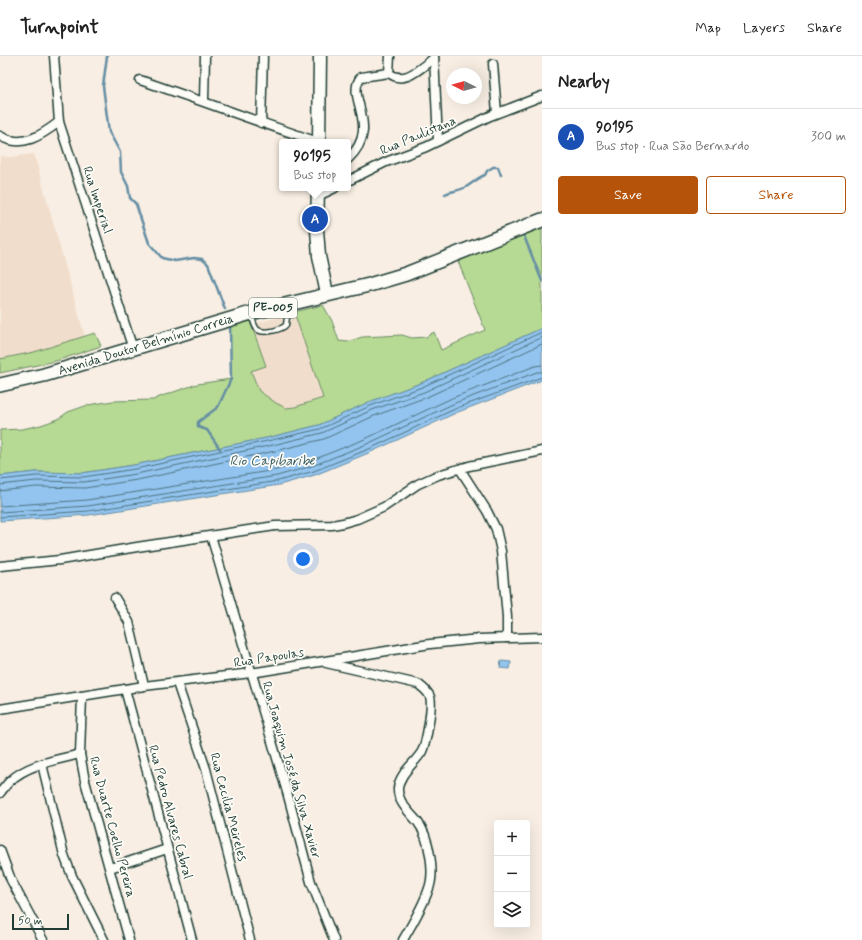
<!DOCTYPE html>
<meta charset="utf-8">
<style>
body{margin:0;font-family:Mynerve,sans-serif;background:#f6f6f6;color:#222}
.controls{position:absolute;right:12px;bottom:12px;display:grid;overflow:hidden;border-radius:4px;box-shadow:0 4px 16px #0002}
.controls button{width:36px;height:36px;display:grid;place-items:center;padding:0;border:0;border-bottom:1px solid #e0e0e0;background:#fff;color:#222;font:20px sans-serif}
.compass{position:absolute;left:446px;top:12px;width:36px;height:36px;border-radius:50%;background:#fff;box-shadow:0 4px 16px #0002;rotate:275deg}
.scale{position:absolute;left:12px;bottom:10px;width:57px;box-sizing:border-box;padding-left:4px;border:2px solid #1f3d34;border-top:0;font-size:11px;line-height:14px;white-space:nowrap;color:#1f3d34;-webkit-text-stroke:3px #fdfcf7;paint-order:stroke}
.you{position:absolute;left:303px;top:503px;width:14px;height:14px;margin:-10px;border:3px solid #fff;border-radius:50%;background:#1a73e8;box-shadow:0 0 0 6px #1a73e833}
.badge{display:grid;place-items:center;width:26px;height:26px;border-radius:50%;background:#b45309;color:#fff;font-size:13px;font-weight:700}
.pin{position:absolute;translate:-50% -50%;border:2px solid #fff;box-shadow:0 1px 4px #0006}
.popup{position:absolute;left:279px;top:83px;width:72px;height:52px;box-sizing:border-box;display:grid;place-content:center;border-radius:4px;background:#fff;filter:drop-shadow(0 1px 3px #0005);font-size:13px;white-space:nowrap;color:#767676}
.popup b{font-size:15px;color:#222}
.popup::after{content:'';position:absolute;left:50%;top:100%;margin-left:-8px;border:8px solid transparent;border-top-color:#fff}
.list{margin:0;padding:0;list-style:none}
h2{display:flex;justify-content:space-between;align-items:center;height:52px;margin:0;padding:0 16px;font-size:17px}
h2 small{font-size:13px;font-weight:400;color:#767676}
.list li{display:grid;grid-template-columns:26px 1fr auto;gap:12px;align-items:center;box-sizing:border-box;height:56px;padding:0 16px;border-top:1px solid #e0e0e0}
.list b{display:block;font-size:15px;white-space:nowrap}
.list p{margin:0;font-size:13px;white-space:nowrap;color:#767676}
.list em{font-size:13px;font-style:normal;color:#767676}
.actions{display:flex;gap:8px;padding:12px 16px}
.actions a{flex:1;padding:9px 0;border:1px solid #b45309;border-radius:4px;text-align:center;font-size:14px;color:#b45309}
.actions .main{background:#b45309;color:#fff}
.icon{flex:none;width:22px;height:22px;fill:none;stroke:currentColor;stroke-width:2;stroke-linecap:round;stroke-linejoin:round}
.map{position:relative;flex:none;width:542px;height:884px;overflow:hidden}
header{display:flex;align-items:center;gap:24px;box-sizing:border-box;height:56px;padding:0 20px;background:#fff;border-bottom:1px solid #e0e0e0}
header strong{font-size:19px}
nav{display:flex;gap:22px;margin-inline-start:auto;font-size:14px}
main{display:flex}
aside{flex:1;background:#fff}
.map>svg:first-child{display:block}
.built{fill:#f1ddcb}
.green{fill:#b6d993;stroke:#6a8b64}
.water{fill:#93c4ef;stroke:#658ea4}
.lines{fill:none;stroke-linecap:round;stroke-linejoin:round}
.shore{stroke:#4d737f;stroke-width:1}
.stream{stroke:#658ea4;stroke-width:2.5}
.lane-casing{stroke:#1f3d34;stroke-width:7}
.street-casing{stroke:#1f3d34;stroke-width:11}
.secondary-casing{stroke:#1f3d34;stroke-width:15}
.primary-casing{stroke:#1f3d34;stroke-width:16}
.lane{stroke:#fdfcf7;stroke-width:4}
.street{stroke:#fdfcf7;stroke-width:8}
.secondary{stroke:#fdfcf7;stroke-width:12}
.primary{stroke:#fdfcf7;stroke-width:13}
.labels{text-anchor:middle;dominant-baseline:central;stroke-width:3.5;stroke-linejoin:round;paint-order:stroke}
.shield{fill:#fdfcf7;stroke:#62766e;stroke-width:1}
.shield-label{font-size:12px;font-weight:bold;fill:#1f3d34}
.street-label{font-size:13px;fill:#1f3d34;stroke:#fdfcf7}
.water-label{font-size:14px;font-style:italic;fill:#3c5f63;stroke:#fdfcf7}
</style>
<header>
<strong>Turnpoint</strong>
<nav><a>Map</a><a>Layers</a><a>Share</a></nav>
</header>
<main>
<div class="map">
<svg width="542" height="884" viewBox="0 0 542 884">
<rect width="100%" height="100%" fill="#f8eee3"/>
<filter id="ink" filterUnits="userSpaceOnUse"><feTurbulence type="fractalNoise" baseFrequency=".025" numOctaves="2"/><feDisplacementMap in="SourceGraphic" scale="8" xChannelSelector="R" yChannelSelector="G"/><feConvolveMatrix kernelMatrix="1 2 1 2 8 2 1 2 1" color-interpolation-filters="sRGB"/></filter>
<g filter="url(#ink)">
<g class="built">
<path d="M34,98L85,281L34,296L0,303V100L10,101Z"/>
<path d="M294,256L323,342L295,351L286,352L277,348L259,335L251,315L266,310L251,269Z"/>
</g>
<g class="green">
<path d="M542,172V272L421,327L369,346L319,369L271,381L134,409L82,417L36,416L0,420V374L22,373L41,369L58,363L68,356L88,349L113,345L153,344L162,340L197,328L231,323L230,271L240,267L250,265L266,310L251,315L259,335L276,347L286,352L295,351L323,342L294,256L323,249L332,265L339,285L348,286L362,281L402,279L412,282L426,281L434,276L441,294L485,274L458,205Z"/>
<path d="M95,277L101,290L56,305L0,317V303L34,296Z"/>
</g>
<g class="water">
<path d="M542,272V324L458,356L371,396L315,419L279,429L89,459L0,465V420L36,416L82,417L134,409L271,381L319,369L369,346L421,327Z"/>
<path d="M501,605L511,606L510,613L500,612Z"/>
</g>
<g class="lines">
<g class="shore">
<path d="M0,424L36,420L83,421L135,413L272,384L320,373L370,350L422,331L542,276"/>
<path d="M0,429L36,425L84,426L136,418L273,389L322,377L372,354L424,336L542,281"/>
<path d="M0,435L36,431L85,432L137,424L275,395L324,383L374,360L427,341L542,288"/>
<path d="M0,450L87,444L276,414L310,405L365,383L452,342L535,310L542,309"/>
<path d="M0,456L88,450L277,420L312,410L367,388L455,347L537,316H542"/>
<path d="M0,461L88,455L278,425L314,415L369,393L457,352L542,321"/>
</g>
<g class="stream">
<path d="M107,0L103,30L109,76L120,96L121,116L128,130L130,142L136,148L149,187L162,202L175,205L194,202L202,203L208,208L225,253"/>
<path d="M445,138C451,135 458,135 464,132C472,128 477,122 485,119L487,115L493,111H498L501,119"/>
<path d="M524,180L542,225"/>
<path d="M220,393L207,374L198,371V366L218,351L231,323L230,271"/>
</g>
<defs>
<path id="lane" d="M252,260C253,264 254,271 258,274C264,278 281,274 286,269L287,261L285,251"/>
<g id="street">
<path d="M54,0L59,66L133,293"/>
<path d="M434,0L438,85"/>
<path d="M493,8L497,57"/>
<path d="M389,17C405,30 421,11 434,2"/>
<path d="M140,24C200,44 258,66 318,86"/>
<path d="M204,45L205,0"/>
<path d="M261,67L263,0"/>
<path d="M0,80C22,93 42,79 59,66"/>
<path d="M348,103C383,70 344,41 361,21L389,17L390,0"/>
<path d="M348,125L386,106L426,91L490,60L542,40"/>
<path d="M318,140L335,132"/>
<path d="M460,413L487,455L496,473L501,495L507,561V582"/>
<path d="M211,480L287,736L311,826L334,884"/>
<path d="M0,510L60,504L137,491L275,470L332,469L343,467L357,463L384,451L418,428L438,419L469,410L542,395"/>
<path d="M115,542L129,566L144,630"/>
<path d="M326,607L418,628C423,632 428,635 430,641C433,649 426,690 421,697C413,709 400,717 398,732C397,745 409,756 417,765C429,780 436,817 428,835C422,852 412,868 403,884"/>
<path d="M177,627L206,713L250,884"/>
<path d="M125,633L192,884"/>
<path d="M82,640L80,698L85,725L129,884"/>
<path d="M0,653L144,630L251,617L430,588L479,583L542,581"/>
<path d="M42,708L64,799L72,820L104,884"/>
<path d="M0,737C3,733 6,729 10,725C28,708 57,704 80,698"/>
<path d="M0,794L11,824L43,884"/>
<path d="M110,812L167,793"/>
</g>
<g id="secondary">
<path d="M319,86L320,0"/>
<path d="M318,132L317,174L319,200L327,238"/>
</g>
<path id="primary" d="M0,329L44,319L251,257L369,229L406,218L542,164"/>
</defs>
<use href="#lane" class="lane-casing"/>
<use href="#street" class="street-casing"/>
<use href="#secondary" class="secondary-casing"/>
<use href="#primary" class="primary-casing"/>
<use href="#lane" class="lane"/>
<use href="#street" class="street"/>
<use href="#secondary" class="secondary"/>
<use href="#primary" class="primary"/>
</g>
</g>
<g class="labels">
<rect class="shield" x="249" y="242" width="48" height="20" rx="3"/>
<g class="shield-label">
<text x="273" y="252">PE-005</text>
</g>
<g class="street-label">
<text transform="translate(418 80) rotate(-23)">Rua Paulistana</text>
<text transform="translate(97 144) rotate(72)">Rua Imperial</text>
<text transform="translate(146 289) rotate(-17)">Avenida Doutor Belmínio Correia</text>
<text transform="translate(269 602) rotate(-9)">Rua Papoulas</text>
<text transform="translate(291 714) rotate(74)">Rua Joaquim José da Silva Xavier</text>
<text transform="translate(228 751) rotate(75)">Rua Cecilia Meireles</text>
<text transform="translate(170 756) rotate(75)">Rua Pedro Alvares Cabral</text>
<text transform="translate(112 771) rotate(75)">Rua Duarte Coelho Pereira</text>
</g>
<g class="water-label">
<text x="272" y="405">Rio Capibaribe</text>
</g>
</g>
</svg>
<div class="controls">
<button>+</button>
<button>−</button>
<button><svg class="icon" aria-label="layers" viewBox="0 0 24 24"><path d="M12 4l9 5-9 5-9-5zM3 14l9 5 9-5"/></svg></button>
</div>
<svg class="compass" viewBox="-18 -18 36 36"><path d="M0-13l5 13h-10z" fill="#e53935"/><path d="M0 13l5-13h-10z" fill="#767676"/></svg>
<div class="scale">50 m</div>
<div class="you"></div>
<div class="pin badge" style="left:315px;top:163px;background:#1a4fb4">A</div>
<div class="popup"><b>90195</b>Bus stop</div>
</div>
<aside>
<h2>Nearby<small></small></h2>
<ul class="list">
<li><span class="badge" style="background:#1a4fb4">A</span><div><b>90195</b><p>Bus stop · Rua São Bernardo</p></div><em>300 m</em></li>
</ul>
<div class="actions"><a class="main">Save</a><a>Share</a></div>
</aside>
</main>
